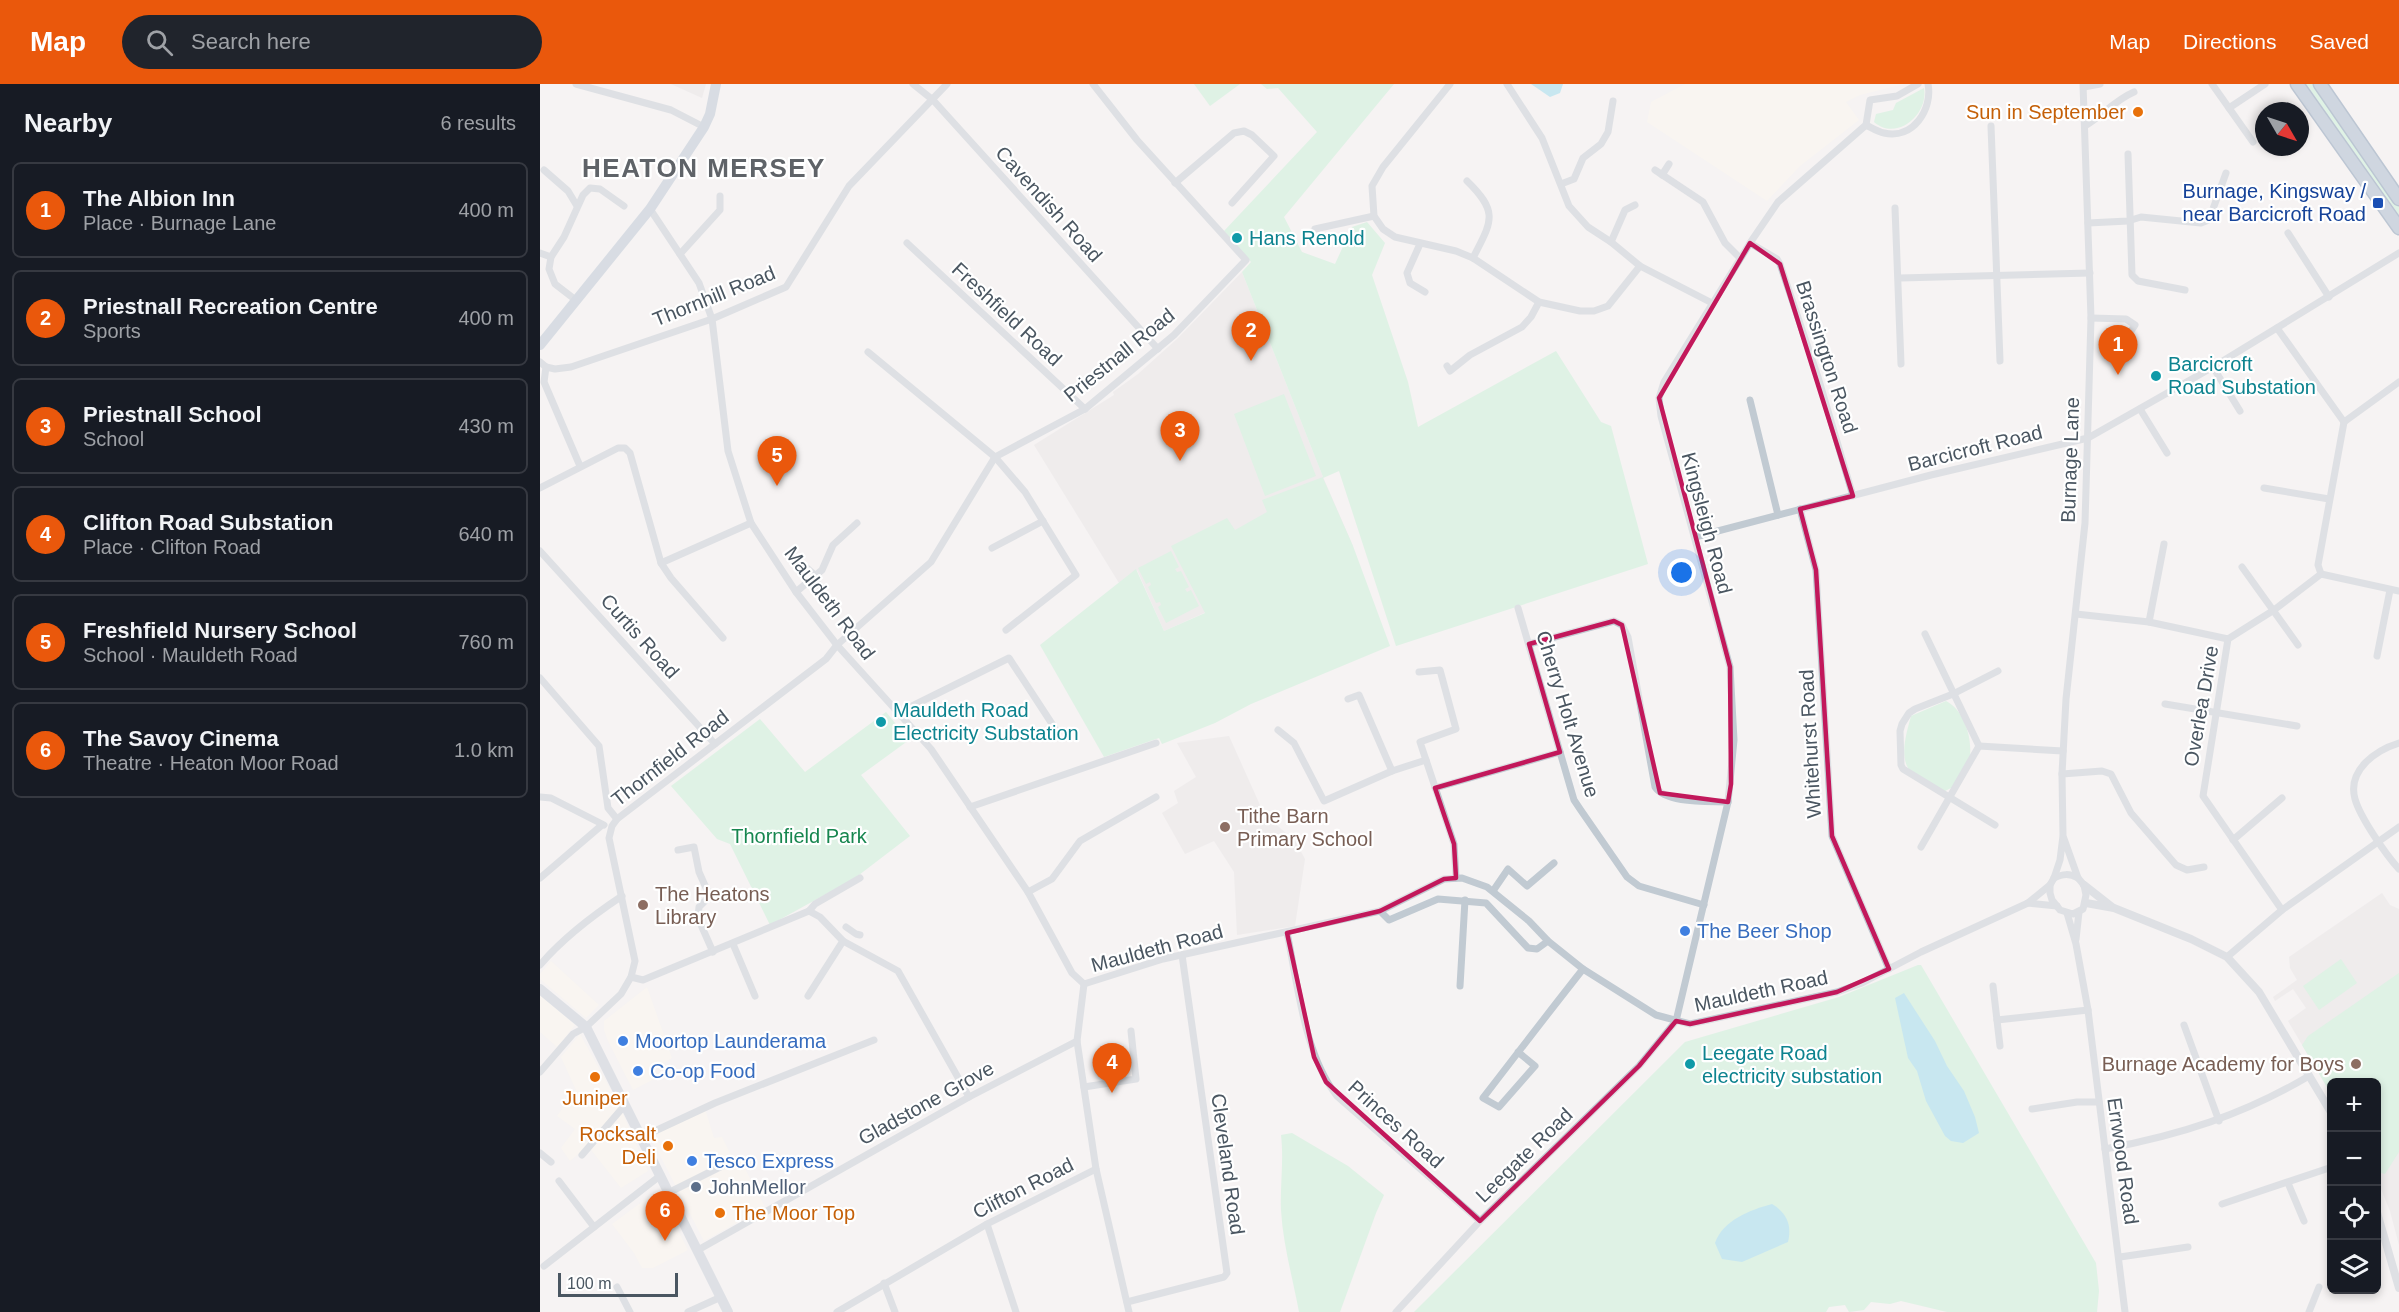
<!DOCTYPE html>
<meta charset="utf-8">
<style>
body{margin:0;font-family:Helvetica,sans-serif;background:#20242c;color:#f1f3f6}
.controls{position:absolute;right:18px;bottom:18px;display:grid;overflow:hidden;border-radius:9px;box-shadow:0 3px 9px #0003}
.controls button{width:54px;height:54px;display:grid;place-items:center;padding:0;border:0;border-bottom:2px solid #363941;background:#171b24;color:#f1f3f6;font:30px sans-serif}
.compass{position:absolute;left:1715px;top:18px;width:54px;height:54px;border-radius:50%;background:#171b24;box-shadow:0 3px 9px #0003;rotate:129deg}
.scale{position:absolute;left:18px;bottom:15px;width:120px;box-sizing:border-box;padding-left:6px;border:3px solid #4a5661;border-top:0;font-size:16px;line-height:21px;white-space:nowrap;color:#4a5661;-webkit-text-stroke:4px #fff;paint-order:stroke}
.you{position:absolute;left:1142px;top:489px;width:21px;height:21px;margin:-15px;border:4px solid #fff;border-radius:50%;background:#1a73e8;box-shadow:0 0 0 9px #1a73e833}
.badge{display:grid;place-items:center;width:39px;height:39px;border-radius:50%;background:#ea580c;color:#fff;font-size:20px;font-weight:700}
.pin{position:absolute;translate:-50% -50px;filter:drop-shadow(0 2px 3px #0008)}
.pin::after{content:'';position:absolute;top:32px;width:21px;height:18px;background:inherit;clip-path:polygon(0 0,100% 0,50% 100%)}
.list{margin:0;padding:0;list-style:none}
h2{display:flex;justify-content:space-between;align-items:center;height:78px;margin:0;padding:0 24px;font-size:26px}
h2 small{font-size:20px;font-weight:400;color:#9ea1a6}
.list li{display:grid;grid-template-columns:39px 1fr auto;gap:18px;align-items:center;box-sizing:border-box;height:96px;margin:0 12px 12px;padding:0 12px;border:2px solid #363941;border-radius:9px}
.list b{display:block;font-size:22px;white-space:nowrap}
.list p{margin:0;font-size:20px;white-space:nowrap;color:#9ea1a6}
.list em{font-size:20px;font-style:normal;color:#9ea1a6}
.icon{flex:none;width:33px;height:33px;fill:none;stroke:currentColor;stroke-width:2;stroke-linecap:round;stroke-linejoin:round}
.map{position:relative;flex:none;width:1859px;height:1228px;overflow:hidden}
header{display:flex;align-items:center;gap:36px;box-sizing:border-box;height:84px;padding:0 30px;background:#ea580c;color:#fff}
header strong{font-size:28px}
nav{display:flex;gap:33px;margin-inline-start:auto;font-size:21px}
.search{width:420px;height:54px;background:#20242c;display:flex;align-items:center;gap:15px;box-sizing:border-box;padding:0 21px;border-radius:33px;color:#9ea1a6;font-size:22px}
main{display:flex}
aside{flex:1;background:#171b24}
.map>svg:first-child{display:block}
.commercial{fill:#fdf9ef}
.education{fill:#e6e4e5}
.green{fill:#c3f1d5}
.water{fill:#90daee}
.lines{fill:none;stroke-linecap:round;stroke-linejoin:round}
.trunk-casing{stroke:#7690ad;stroke-width:15}
.minor{stroke:#c1cad2;stroke-width:7}
.tertiary{stroke:#c1cad2;stroke-width:8}
.secondary{stroke:#c1cbd6;stroke-width:10}
.primary{stroke:#b3c2d1;stroke-width:10}
.trunk{stroke:#9fb4c9;stroke-width:12}
.marked{fill:none;stroke:#c2185b;stroke-width:4.5;stroke-linejoin:round}
.food-dot{fill:#e8710a;stroke:#fff;stroke-width:2}
.transit-dot{fill:#1a4fb4;stroke:#fff;stroke-width:2}
.culture-dot{fill:#0f9aa8;stroke:#fff;stroke-width:2}
.education-dot{fill:#8d6e63;stroke:#fff;stroke-width:2}
.shop-dot{fill:#3f7fe0;stroke:#fff;stroke-width:2}
.service-dot{fill:#5c6f8a;stroke:#fff;stroke-width:2}
.labels{text-anchor:middle;dominant-baseline:central;stroke-width:4.5;stroke-linejoin:round;paint-order:stroke}
.food-label{font-size:20px;fill:#c56008;stroke:#fff;text-anchor:end}
.transit-label{font-size:20px;fill:#164399;stroke:#fff;text-anchor:end}
.street-label{font-size:20px;fill:#4a5661;stroke:#fff}
.culture-label{font-size:20px;fill:#0d838f;stroke:#fff;text-anchor:start}
.education-label{font-size:20px;fill:#785e54;stroke:#fff;text-anchor:start}
.park-label{font-size:20px;fill:#17864f;stroke:#fff}
.shop-label{font-size:20px;fill:#366cbe;stroke:#fff;text-anchor:start}
.service-label{font-size:20px;fill:#4e5e75;stroke:#fff;text-anchor:start}
.district-label{font-size:26px;font-weight:bold;letter-spacing:1.5px;fill:#5f6368;stroke:#fff}
</style>
<header>
<strong>Map</strong>
<div class="search"><svg class="icon" aria-label="search" viewBox="0 0 24 24"><circle cx="10" cy="10" r="6"/><path d="M15 15l6 6"/></svg>Search here</div>
<nav><a>Map</a><a>Directions</a><a>Saved</a></nav>
</header>
<main>
<aside>
<h2>Nearby<small>6 results</small></h2>
<ul class="list">
<li><span class="badge">1</span><div><b>The Albion Inn</b><p>Place · Burnage Lane</p></div><em>400 m</em></li>
<li><span class="badge">2</span><div><b>Priestnall Recreation Centre</b><p>Sports</p></div><em>400 m</em></li>
<li><span class="badge">3</span><div><b>Priestnall School</b><p>School</p></div><em>430 m</em></li>
<li><span class="badge">4</span><div><b>Clifton Road Substation</b><p>Place · Clifton Road</p></div><em>640 m</em></li>
<li><span class="badge">5</span><div><b>Freshfield Nursery School</b><p>School · Mauldeth Road</p></div><em>760 m</em></li>
<li><span class="badge">6</span><div><b>The Savoy Cinema</b><p>Theatre · Heaton Moor Road</p></div><em>1.0 km</em></li>
</ul>
</aside>
<div class="map">
<svg width="1859" height="1228" viewBox="0 0 1859 1228">
<rect width="100%" height="100%" fill="#f5f3f3"/>
<g class="commercial">
<path d="M1145,0H1364L1320,11L1306,18L1319,36L1260,82L1227,117L1107,38L1111,18Z"/>
<path d="M11,877L59,921L46,934L0,895V890Z"/>
<path d="M107,903L132,974L114,985L117,992L116,994L93,1006L68,957L64,946V937Z"/>
<path d="M0,911L35,941L17,963L0,948Z"/>
<path d="M40,950L78,1019L108,1087L81,1104L48,1062L30,1077L21,1064L35,1045L17,1032L36,1006L21,973Z"/>
<path d="M165,1025L174,1054L182,1053L195,1079L201,1077L225,1123L164,1157L109,1050Z"/>
<path d="M118,1106L148,1166L113,1184H102L94,1169L72,1140Z"/>
</g>
<g class="education">
<path d="M131,0H166L162,14Z"/>
<path d="M702,188L783,393L813,462L624,547L597,486L579,499L494,361L574,311L573,308L598,290L637,255Z"/>
<path d="M689,652L724,730L755,757L765,775L755,842L697,851L694,788L674,757L645,770L622,729L638,719L634,707L656,693L637,659Z"/>
<path d="M1842,809L1850,821L1859,825V1161L1850,1127L1837,1095L1836,998H1792L1791,1010L1748,937L1766,924L1753,905L1735,917L1733,913L1757,896L1750,884L1749,873Z"/>
</g>
<g class="green">
<path d="M654,0H700L670,22Z"/>
<path d="M721,0H854L744,133L762,168L795,180L812,143L827,138L845,159L832,191L868,298L878,343L1016,267L1061,338L1071,342L1108,480L856,562L799,387L783,394L813,462L850,562L711,620L675,639L622,660L619,654L564,673L500,561L596,485L624,547L665,529L631,462L687,434L695,446L727,428L722,416L783,393L702,188L711,178L684,147L777,48L738,4L727,5Z"/>
<path d="M1766,0H1773L1859,121V131Z"/>
<path d="M1384,4C1389,30 1357,58 1334,38L1336,30L1353,26L1356,19Z"/>
<path d="M744,310L776,392L725,412L694,330Z"/>
<path d="M631,467L639,483L635,485L637,488L641,487L649,503L645,505L647,508L651,506L659,522L626,539L618,523L621,521L620,518L616,519L608,503L611,501L610,498L606,500L598,484Z"/>
<path d="M1406,617C1424,626 1432,653 1430,672L1413,703L1405,707C1395,702 1378,696 1371,688C1358,674 1367,648 1371,632Z"/>
<path d="M346,628L369,656L321,691L370,752L315,794L230,841L190,760L177,755L131,702L220,635L265,688Z"/>
<path d="M1801,875L1817,899L1779,926L1763,902Z"/>
<path d="M1378,881H1381L1556,1179L1559,1207L1557,1228H1407L1361,1217L1350,1220L1331,1218L1324,1226L1309,1228L1305,1221L1289,1223L1286,1228H874L1145,958L1299,913Z"/>
<path d="M1859,889V1068L1845,1090L1837,1088L1836,998H1792L1791,1010L1762,961L1768,952Z"/>
<path d="M752,1049L808,1082L844,1111L836,1129L800,1228H759C753,1195 743,1161 741,1126C740,1101 744,1077 741,1051Z"/>
</g>
<g class="water">
<path d="M991,0H1023L1020,9L1010,13Z"/>
<path d="M1364,909L1395,957L1407,982L1424,1007L1435,1033L1439,1049L1423,1059L1411,1057L1405,1052L1386,1017L1377,987L1368,974L1355,914Z"/>
<path d="M1232,1120C1247,1129 1252,1141 1248,1158L1202,1178L1182,1175L1175,1159C1183,1136 1210,1126 1232,1120Z"/>
</g>
<g class="lines">
<defs>
<g id="trunk">
<path d="M1757,0L1859,144"/>
<path d="M1780,0L1859,115"/>
</g>
</defs>
<use href="#trunk" class="trunk-casing"/>
<g class="minor">
<path d="M36,0L131,26L164,43"/>
<path d="M373,0L393,16L618,265"/>
<path d="M910,0L843,83L832,102L834,132L843,145L855,153L916,167L933,174L999,218L1040,227H1054L1068,222L1100,182"/>
<path d="M967,0L1002,54L1029,122L1048,143L1071,158L1100,182L1172,219"/>
<path d="M1672,0L1713,58"/>
<path d="M1544,3L1560,0"/>
<path d="M1689,24L1725,0"/>
<path d="M1326,41C1332,44 1338,48 1344,49C1373,56 1393,25 1388,0"/>
<path d="M1451,42L1460,277"/>
<path d="M1545,42C1562,32 1575,16 1594,8"/>
<path d="M1588,70L1592,191L1598,197L1645,206"/>
<path d="M4,86L28,107L37,122"/>
<path d="M1115,86L1163,118L1185,159L1200,174"/>
<path d="M1122,91L1129,80"/>
<path d="M927,97C960,129 951,138 933,174"/>
<path d="M635,99L694,49L704,47L712,51L734,72L692,119"/>
<path d="M1021,100L1034,95L1043,74L1061,60L1068,48L1073,17"/>
<path d="M1355,124L1361,280"/>
<path d="M110,125L159,199L172,235L188,367L211,439L256,508L297,561L391,665L488,808L532,889L544,900"/>
<path d="M1548,139L1588,137L1601,133L1661,139L1669,136L1686,89"/>
<path d="M775,145L834,132"/>
<path d="M1748,149L1789,213"/>
<path d="M1071,158L1085,126L1095,121"/>
<path d="M367,159L545,325"/>
<path d="M1210,159L1237,175L1240,180L1278,293L1313,412"/>
<path d="M880,160L867,189L870,199L885,208"/>
<path d="M0,169L11,173"/>
<path d="M140,170L180,126V112"/>
<path d="M1360,194L1550,189"/>
<path d="M37,217L15,200L9,185L11,173L24,153L43,111L50,104L60,105L84,122"/>
<path d="M1551,234L1586,235L1595,241L1591,247"/>
<path d="M1737,244L1804,338"/>
<path d="M328,268L455,373L485,408L536,491L466,546"/>
<path d="M0,278L6,283L4,298L40,382"/>
<path d="M907,282L910,287L930,271L982,243L991,233L999,218"/>
<path d="M6,283L15,285L31,283L172,235L246,203L309,102L407,0"/>
<path d="M1673,283L1700,327"/>
<path d="M1210,316L1238,431"/>
<path d="M1600,325L1627,369"/>
<path d="M0,404L78,364H85L90,369L121,479L131,494L183,554"/>
<path d="M1724,404L1789,415"/>
<path d="M1260,425L1276,486L1292,752L1349,885"/>
<path d="M1155,453L1391,391L1548,354L1673,283L1859,169"/>
<path d="M452,464L503,437"/>
<path d="M0,467L175,660"/>
<path d="M121,479L211,439"/>
<path d="M1702,483L1758,561"/>
<path d="M267,484L276,492"/>
<path d="M1781,490L1778,481L1804,338L1859,298"/>
<path d="M273,495L282,504"/>
<path d="M256,508L282,486L293,461L317,439"/>
<path d="M978,524L1034,716L1040,725L1087,793L1099,802L1164,821"/>
<path d="M1536,530L1609,538L1688,555"/>
<path d="M1609,538L1624,460"/>
<path d="M989,560L1074,537L1082,541L1088,553L1115,703C1127,720 1168,717 1188,718"/>
<path d="M1837,572L1850,506"/>
<path d="M879,588L900,586L916,645L880,658L914,760L916,794"/>
<path d="M0,594L59,662L68,724L77,735"/>
<path d="M808,615L819,611L852,687"/>
<path d="M1625,620L1757,642"/>
<path d="M358,629L469,574L518,649"/>
<path d="M738,646L754,659L784,717L852,687L886,676"/>
<path d="M1859,659C1836,666 1807,686 1815,715C1820,733 1846,771 1859,785"/>
<path d="M1439,662L1523,667"/>
<path d="M1522,690L1562,687L1571,690L1591,729L1636,781L1647,786L1664,783"/>
<path d="M895,704L1020,668"/>
<path d="M0,713L11,714L64,741"/>
<path d="M430,723L616,659"/>
<path d="M1455,741L1363,685L1361,681L1360,647L1362,640L1369,629L1375,625L1413,610L1458,587"/>
<path d="M1523,752L1538,794L1544,801L1546,811L1543,825L1533,830L1520,826L1512,816L1510,809V801L1514,794L1520,776L1523,752L1522,690L1526,615L1545,439L1551,234L1543,0"/>
<path d="M1693,756L1742,714"/>
<path d="M1381,763L1439,662L1385,550"/>
<path d="M138,766L154,763L159,788L167,806V815L159,823L158,834L173,868"/>
<path d="M0,794L62,741"/>
<path d="M1514,794C1523,790 1529,789 1538,794"/>
<path d="M953,807L968,785L987,802L1014,779"/>
<path d="M488,808L512,795L540,757L616,713"/>
<path d="M1488,819L1517,822"/>
<path d="M1742,826L1663,712L1688,555L1734,526L1781,490L1859,507"/>
<path d="M269,827L280,833L303,857L358,887L429,1013"/>
<path d="M840,827L849,836L898,815L946,819L988,864L997,865L1008,857"/>
<path d="M1527,829L1536,860L1548,926L1585,1228"/>
<path d="M306,843L316,850L320,851"/>
<path d="M747,849C758,901 764,970 797,1012L940,1137"/>
<path d="M1536,855L1539,828"/>
<path d="M193,860L215,912"/>
<path d="M1687,873L1742,826L1859,743"/>
<path d="M0,881C23,854 52,832 82,812"/>
<path d="M91,893L103,896L269,827L275,820L320,794"/>
<path d="M544,900L623,875L840,827L904,795L922,794L947,803L989,837L1008,857L1043,885L1116,931L1150,940L1297,908L1322,899L1381,868L1488,819L1510,801"/>
<path d="M920,902L925,816"/>
<path d="M1453,902L1460,962"/>
<path d="M268,912L303,857"/>
<path d="M1457,936L1548,926"/>
<path d="M1644,941L1679,1037"/>
<path d="M978,968L995,982L959,1023L943,1014C976,971 1009,928 1043,885"/>
<path d="M0,988L33,950L46,943L81,910L91,893L95,877L69,754L72,742L77,735L286,575L297,561L391,478L455,373L545,325L634,251L706,176L597,56L553,0"/>
<path d="M544,1003L596,995L591,947"/>
<path d="M1492,1025L1537,1018H1559"/>
<path d="M102,1053L175,1019L334,956"/>
<path d="M1565,1065C1640,1051 1703,1031 1769,992"/>
<path d="M0,1069L11,1078"/>
<path d="M42,1071L85,1021"/>
<path d="M556,1085L589,1228"/>
<path d="M19,1097L54,1143"/>
<path d="M1748,1099L1764,1137"/>
<path d="M130,1108L190,1078"/>
<path d="M1682,1120L1792,1083"/>
<path d="M447,1140L476,1228"/>
<path d="M158,1166L429,1013L537,957"/>
<path d="M1580,1173L1648,1163"/>
<path d="M4,1182L121,1091"/>
<path d="M344,1199L355,1228"/>
<path d="M77,1203L90,1228"/>
<path d="M587,1218L684,1193L687,1189L642,871"/>
<path d="M148,1228L181,1213"/>
<path d="M297,1228L447,1140L556,1085L537,957L544,900"/>
<path d="M856,1228L940,1137L1099,982L1136,937L1188,718L1194,656L1190,583L1121,332L1119,314L1124,298L1210,159L1238,118L1326,41L1330,16L1357,12L1378,0"/>
<path d="M1769,1228L1779,1203"/>
</g>
<g class="tertiary">
<path d="M1544,801L1572,823"/>
<path d="M1546,819L1574,824L1651,855L1687,873L1719,908L1792,1030"/>
<path d="M1836,1125L1859,1204"/>
</g>
<path class="secondary" d="M0,905L46,943L188,1228"/>
<path class="primary" d="M0,261L110,125L164,43L170,30L176,0"/>
<use href="#trunk" class="trunk"/>
</g>
<path d="M0 0H1859V1228H0ZM1210,159L1240,180L1313,412L1260,425L1276,486L1292,752L1349,885L1297,908L1150,940L1136,937L1099,982L940,1137L786,998L774,973L747,849L840,827L904,795L916,794L914,760L895,704L1020,668L989,560L1074,537L1082,541L1120,709L1188,718L1191,700L1190,583L1119,314Z" fill="#f5f3f3" fill-opacity=".55" fill-rule="evenodd"/>
<path class="marked" d="M1210,159L1240,180L1313,412L1260,425L1276,486L1292,752L1349,885L1297,908L1150,940L1136,937L1099,982L940,1137L786,998L774,973L747,849L840,827L904,795L916,794L914,760L895,704L1020,668L989,560L1074,537L1082,541L1120,709L1188,718L1191,700L1190,583L1119,314Z"/>
<g class="food-dot">
<circle cx="1598" cy="28" r="6"/>
<circle cx="55" cy="993" r="6"/>
<circle cx="128" cy="1062" r="6"/>
<circle cx="180" cy="1129" r="6"/>
</g>
<rect class="transit-dot" x="1832" y="113" width="12" height="12" rx="3"/>
<g class="culture-dot">
<circle cx="697" cy="154" r="6"/>
<circle cx="1616" cy="292" r="6"/>
<circle cx="341" cy="638" r="6"/>
<circle cx="1150" cy="980" r="6"/>
</g>
<g class="education-dot">
<circle cx="685" cy="743" r="6"/>
<circle cx="103" cy="821" r="6"/>
<circle cx="1816" cy="980" r="6"/>
</g>
<g class="shop-dot">
<circle cx="1145" cy="847" r="6"/>
<circle cx="83" cy="957" r="6"/>
<circle cx="98" cy="987" r="6"/>
<circle cx="152" cy="1077" r="6"/>
</g>
<circle class="service-dot" cx="156" cy="1103" r="6"/>
<g class="labels">
<g class="food-label">
<text x="1586" y="28">Sun in September</text>
<text x="55" y="1014" text-anchor="middle">Juniper</text>
<text x="116" y="1050">Rocksalt<tspan x="116" dy="23">Deli</tspan></text>
<text x="192" y="1129" text-anchor="start">The Moor Top</text>
</g>
<g class="transit-label">
<text x="1826" y="107">Burnage, Kingsway /<tspan x="1826" dy="23">near Barcicroft Road</tspan></text>
</g>
<g class="street-label">
<text transform="translate(509 120) rotate(48)">Cavendish Road</text>
<text transform="translate(174 212) rotate(-22)">Thornhill Road</text>
<text transform="translate(467 230) rotate(43)">Freshfield Road</text>
<text transform="translate(579 271) rotate(-39)">Priestnall Road</text>
<text transform="translate(1287 273) rotate(72)">Brassington Road</text>
<text transform="translate(1435 364) rotate(-14)">Barcicroft Road</text>
<text transform="translate(1530 376) rotate(-88)">Burnage Lane</text>
<text transform="translate(1167 439) rotate(75)">Kingsleigh Road</text>
<text transform="translate(290 519) rotate(53)">Mauldeth Road</text>
<text transform="translate(100 552) rotate(48)">Curtis Road</text>
<text transform="translate(1661 622) rotate(-80)">Overlea Drive</text>
<text transform="translate(1028 630) rotate(73)">Cherry Holt Avenue</text>
<text transform="translate(1270 660) rotate(-93)">Whitehurst Road</text>
<text transform="translate(130 674) rotate(-38)">Thornfield Road</text>
<text transform="translate(617 864) rotate(-15)">Mauldeth Road</text>
<text transform="translate(1221 907) rotate(-12)">Mauldeth Road</text>
<text transform="translate(386 1019) rotate(-29)">Gladstone Grove</text>
<text transform="translate(856 1040) rotate(42)">Princes Road</text>
<text transform="translate(984 1071) rotate(-44)">Leegate Road</text>
<text transform="translate(1583 1077) rotate(82)">Errwood Road</text>
<text transform="translate(688 1080) rotate(82)">Cleveland Road</text>
<text transform="translate(483 1104) rotate(-27)">Clifton Road</text>
</g>
<g class="culture-label">
<text x="709" y="154">Hans Renold</text>
<text x="1628" y="280">Barcicroft<tspan x="1628" dy="23">Road Substation</tspan></text>
<text x="353" y="626">Mauldeth Road<tspan x="353" dy="23">Electricity Substation</tspan></text>
<text x="1162" y="969">Leegate Road<tspan x="1162" dy="23">electricity substation</tspan></text>
</g>
<g class="education-label">
<text x="697" y="732">Tithe Barn<tspan x="697" dy="23">Primary School</tspan></text>
<text x="115" y="810">The Heatons<tspan x="115" dy="23">Library</tspan></text>
<text x="1804" y="980" text-anchor="end">Burnage Academy for Boys</text>
</g>
<g class="park-label">
<text x="259" y="752">Thornfield Park</text>
</g>
<g class="shop-label">
<text x="1157" y="847">The Beer Shop</text>
<text x="95" y="957">Moortop Launderama</text>
<text x="110" y="987">Co-op Food</text>
<text x="164" y="1077">Tesco Express</text>
</g>
<g class="service-label">
<text x="168" y="1103">JohnMellor</text>
</g>
<g class="district-label">
<text x="164" y="84">HEATON MERSEY</text>
</g>
</g>
</svg>
<div class="controls">
<button>+</button>
<button>−</button>
<button><svg class="icon" aria-label="locate" viewBox="0 0 24 24"><circle cx="12" cy="12" r="6"/><path d="M12 2v4M12 18v4M2 12h4M18 12h4"/></svg></button>
<button><svg class="icon" aria-label="layers" viewBox="0 0 24 24"><path d="M12 4l9 5-9 5-9-5zM3 14l9 5 9-5"/></svg></button>
</div>
<svg class="compass" viewBox="-18 -18 36 36"><path d="M0-13l5 13h-10z" fill="#e53935"/><path d="M0 13l5-13h-10z" fill="#9ea1a6"/></svg>
<div class="scale">100 m</div>
<div class="you"></div>
<div class="pin badge" style="left:1578px;top:291px">1</div>
<div class="pin badge" style="left:711px;top:277px">2</div>
<div class="pin badge" style="left:640px;top:377px">3</div>
<div class="pin badge" style="left:572px;top:1009px">4</div>
<div class="pin badge" style="left:237px;top:402px">5</div>
<div class="pin badge" style="left:125px;top:1157px">6</div>
</div>
</main>
